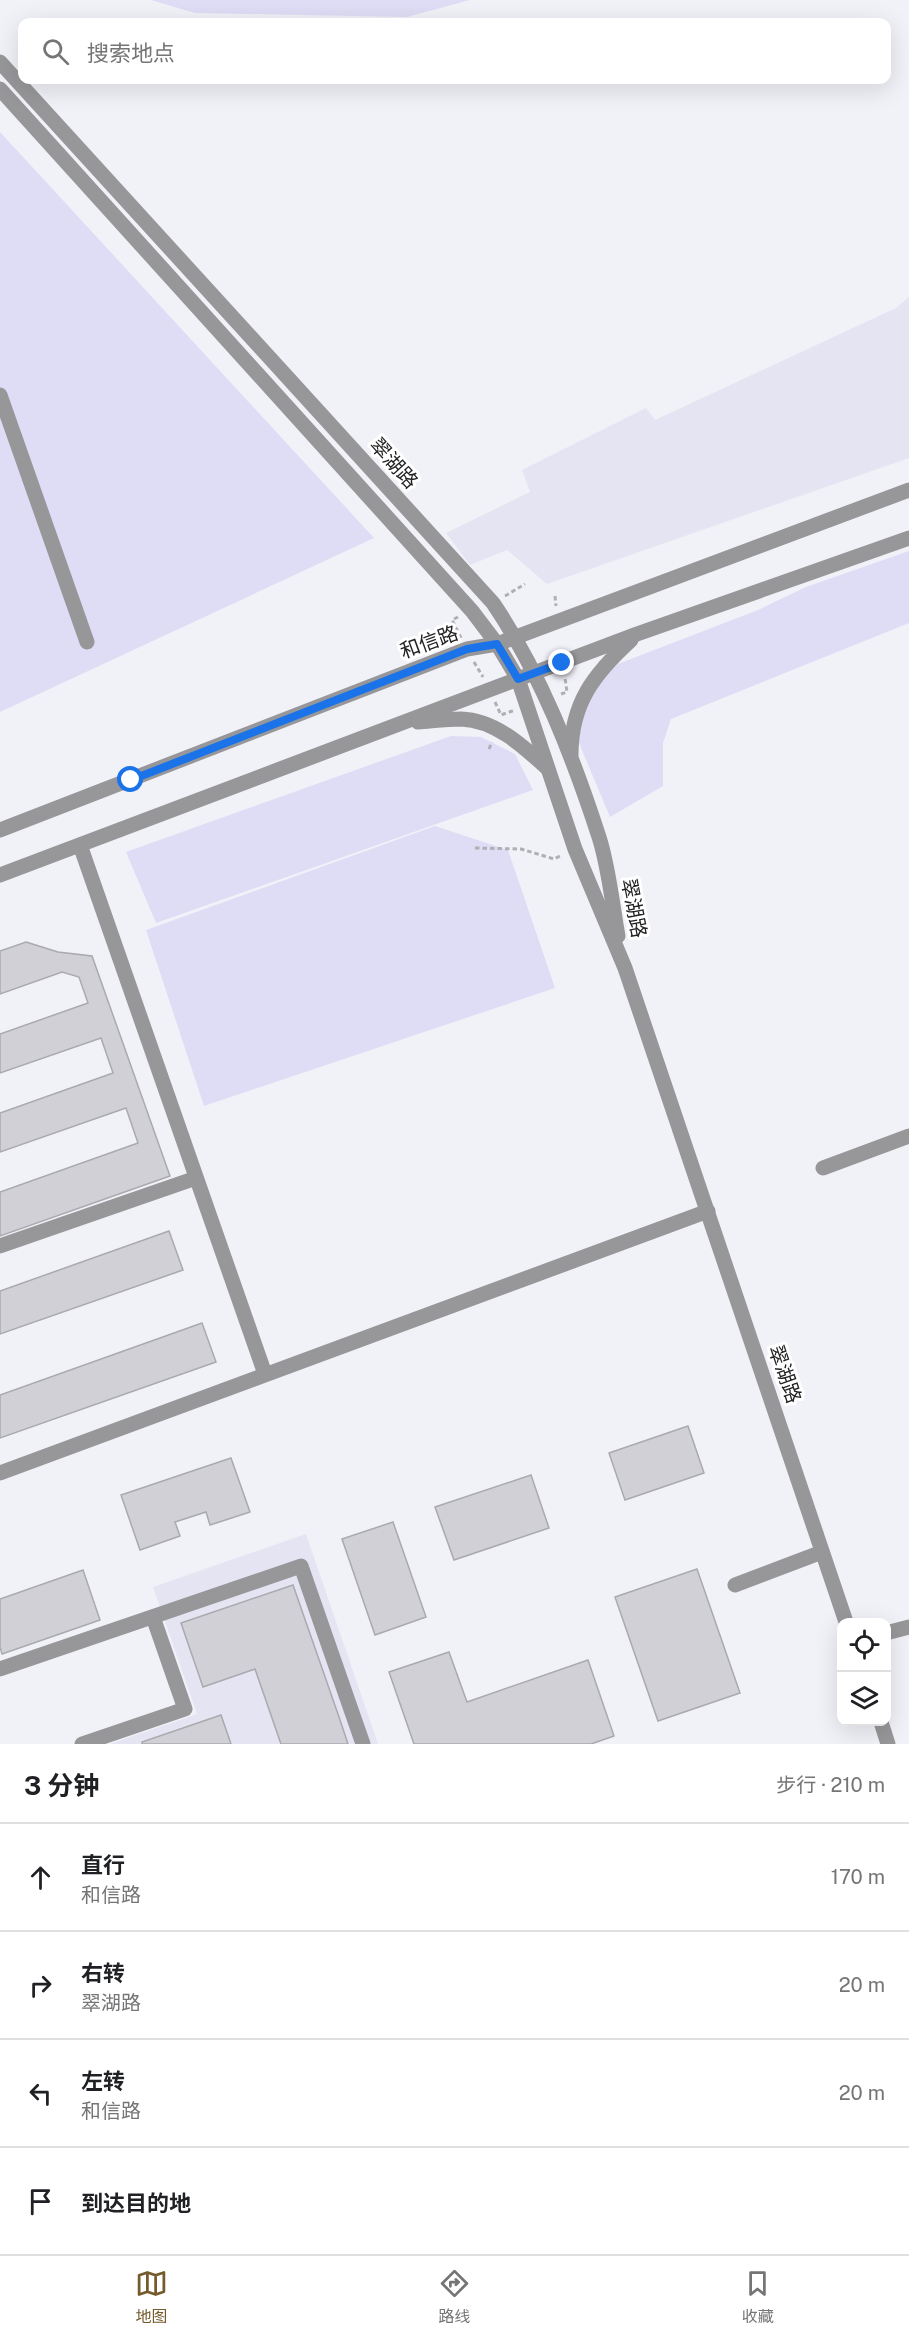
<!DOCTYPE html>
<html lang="zh">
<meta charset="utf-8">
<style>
body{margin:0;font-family:"Public Sans","Noto Sans SC",sans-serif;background:#f6f6f6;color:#202124}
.controls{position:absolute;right:18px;bottom:18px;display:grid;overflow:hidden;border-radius:12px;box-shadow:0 6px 24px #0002}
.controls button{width:54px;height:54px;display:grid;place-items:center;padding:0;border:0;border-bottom:2px solid #e0e0e0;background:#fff;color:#202124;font:30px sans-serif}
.stop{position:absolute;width:18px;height:18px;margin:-14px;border:4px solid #1a73e8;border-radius:50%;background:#fff}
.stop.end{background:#1a73e8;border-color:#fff;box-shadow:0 2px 6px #0008}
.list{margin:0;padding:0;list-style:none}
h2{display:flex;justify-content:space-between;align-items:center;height:78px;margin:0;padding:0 24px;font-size:26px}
h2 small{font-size:20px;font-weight:400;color:#757577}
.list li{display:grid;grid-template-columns:39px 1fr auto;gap:18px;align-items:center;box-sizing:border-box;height:108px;padding:0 24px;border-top:2px solid #e0e0e0}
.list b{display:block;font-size:22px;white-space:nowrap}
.list p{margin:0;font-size:20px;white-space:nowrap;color:#757577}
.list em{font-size:20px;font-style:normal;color:#757577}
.icon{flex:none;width:33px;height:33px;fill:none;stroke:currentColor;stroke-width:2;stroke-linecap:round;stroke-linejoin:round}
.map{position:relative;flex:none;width:909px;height:1744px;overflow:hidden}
.search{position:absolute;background:#fff;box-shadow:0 6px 24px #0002;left:18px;right:18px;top:18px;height:66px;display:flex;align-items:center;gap:15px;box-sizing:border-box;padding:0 21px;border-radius:12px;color:#757577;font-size:22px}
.sheet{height:510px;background:#fff}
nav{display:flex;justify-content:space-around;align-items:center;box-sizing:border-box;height:84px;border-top:2px solid #e0e0e0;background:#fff;font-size:16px;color:#757577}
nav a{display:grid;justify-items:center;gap:3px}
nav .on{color:#745a2c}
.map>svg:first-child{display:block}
.built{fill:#e5e4f2}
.green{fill:#dfddf6}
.building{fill:#d0d0d6;stroke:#a9a9af;stroke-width:1.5}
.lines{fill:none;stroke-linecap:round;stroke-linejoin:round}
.path{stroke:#afafb5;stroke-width:3;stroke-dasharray:4.5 3;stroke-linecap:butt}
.minor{stroke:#97979a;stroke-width:15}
.route{stroke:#1a73e8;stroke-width:8}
.labels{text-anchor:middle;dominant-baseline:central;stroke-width:6;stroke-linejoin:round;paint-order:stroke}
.street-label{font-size:20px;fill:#222224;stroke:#fff}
</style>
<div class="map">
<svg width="909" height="1744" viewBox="0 0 909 1744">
<rect width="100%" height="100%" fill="#f1f1f8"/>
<g class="built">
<path d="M909,297V458L547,584L507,550L470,565L446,533L530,492L522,470L646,408L655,420L896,308Z"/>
<path d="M306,1534L378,1744H110L197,1714L153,1587Z"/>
</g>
<g class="green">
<path d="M151,0H470L407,17L195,13Z"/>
<path d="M0,132L374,538L0,712Z"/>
<path d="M909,551V623L671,719L663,743V786L610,817L579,743L581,716L601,680L618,664L758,610L806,587Z"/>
<path d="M451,736L481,737L515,754L533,790L156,923L126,852Z"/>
<path d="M435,826L508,850L555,988L204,1106L146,930Z"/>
</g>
<g class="building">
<path d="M26,942L58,952L92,956L170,1176L0,1236V1192L138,1143L126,1108L0,1152V1113L113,1073L101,1038L0,1073V1034L88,1003L79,977L62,972L0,994V951Z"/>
<path d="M169,1231L183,1270L0,1334V1291Z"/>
<path d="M202,1323L216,1362L0,1438V1395Z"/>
<path d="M688,1426L704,1473L625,1500L609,1453Z"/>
<path d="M231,1458L250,1512L210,1525L206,1512L175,1522L180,1536L140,1550L121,1495Z"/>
<path d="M531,1475L549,1528L454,1560L435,1507Z"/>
<path d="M393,1522L426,1617L375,1635L342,1539Z"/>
<path d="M697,1569L740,1693L658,1721L615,1597Z"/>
<path d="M83,1570L100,1620L2,1654L0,1647V1599Z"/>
<path d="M293,1585L339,1717L348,1744H281L255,1669L203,1687L181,1623Z"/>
<path d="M449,1652L467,1702L588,1660L614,1736L591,1744H414L389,1672Z"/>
<path d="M221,1715L231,1744H142V1742Z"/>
</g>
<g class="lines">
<g class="path">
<path d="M505,596L525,584"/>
<path d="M555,596L556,606"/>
<path d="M458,617L452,620L461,638"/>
<path d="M474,662L483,677"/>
<path d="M561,694L567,692L565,678"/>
<path d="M495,702L501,715L515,710"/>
<path d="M489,749L492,742"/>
<path d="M475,848L521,849L554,859L562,855"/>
</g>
<g class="minor">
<path d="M0,62L493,603C540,672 573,757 599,837C609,868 612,903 618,936"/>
<path d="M0,89L472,611L497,644L518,679L575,849L625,968L846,1622"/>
<path d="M0,395L87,642"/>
<path d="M418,722C432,721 447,719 461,719C495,720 523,746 547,768"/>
<path d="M571,755C571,703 594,674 631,640"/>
<path d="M0,830L467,649L497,644L909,490"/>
<path d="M80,845L265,1374"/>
<path d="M0,875L637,634L909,538"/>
<path d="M823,1168L909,1136"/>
<path d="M0,1246L196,1178"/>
<path d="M0,1473L708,1211"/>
<path d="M735,1585L822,1552"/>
<path d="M886,1633L909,1627"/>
<path d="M0,1669L301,1566L363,1744"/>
<path d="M881,1722L888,1744"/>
<path d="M82,1744L185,1709L153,1617"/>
</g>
</g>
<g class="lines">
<path class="route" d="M131,780L467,649L497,644L518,679L562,663"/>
</g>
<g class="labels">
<g class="street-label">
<text transform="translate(394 463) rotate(48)">翠湖路</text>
<text transform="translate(429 642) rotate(-20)">和信路</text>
<text transform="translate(634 908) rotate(79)">翠湖路</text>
<text transform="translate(785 1374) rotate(71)">翠湖路</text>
</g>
</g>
</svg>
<div class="controls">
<button><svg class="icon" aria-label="locate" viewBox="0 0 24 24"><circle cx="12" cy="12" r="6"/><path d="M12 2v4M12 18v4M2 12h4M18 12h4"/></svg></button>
<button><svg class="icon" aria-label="layers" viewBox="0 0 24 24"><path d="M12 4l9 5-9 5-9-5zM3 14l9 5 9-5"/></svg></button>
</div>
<div class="stop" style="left:131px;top:780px"></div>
<div class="stop end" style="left:562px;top:663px"></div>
<div class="search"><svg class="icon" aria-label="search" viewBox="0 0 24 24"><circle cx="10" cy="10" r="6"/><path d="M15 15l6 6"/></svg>搜索地点</div>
</div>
<section class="sheet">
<h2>3 分钟<small>步行 · 210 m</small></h2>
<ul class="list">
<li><svg class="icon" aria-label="ahead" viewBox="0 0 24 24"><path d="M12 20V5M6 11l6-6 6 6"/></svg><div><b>直行</b><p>和信路</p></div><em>170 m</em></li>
<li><svg class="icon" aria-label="right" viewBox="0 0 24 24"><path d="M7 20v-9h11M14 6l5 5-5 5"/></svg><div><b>右转</b><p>翠湖路</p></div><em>20 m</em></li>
<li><svg class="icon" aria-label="left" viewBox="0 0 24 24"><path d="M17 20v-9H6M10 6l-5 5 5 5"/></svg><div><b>左转</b><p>和信路</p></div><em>20 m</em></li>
<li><svg class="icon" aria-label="arrive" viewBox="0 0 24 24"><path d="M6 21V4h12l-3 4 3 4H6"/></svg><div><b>到达目的地</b></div></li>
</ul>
</section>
<nav>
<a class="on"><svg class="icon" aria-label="map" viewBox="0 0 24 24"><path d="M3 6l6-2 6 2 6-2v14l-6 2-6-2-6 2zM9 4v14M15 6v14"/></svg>地图</a>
<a><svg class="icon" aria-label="directions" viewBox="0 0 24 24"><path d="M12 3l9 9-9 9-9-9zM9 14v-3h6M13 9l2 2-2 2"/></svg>路线</a>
<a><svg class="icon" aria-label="saved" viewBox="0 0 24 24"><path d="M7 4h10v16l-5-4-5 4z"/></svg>收藏</a>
</nav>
